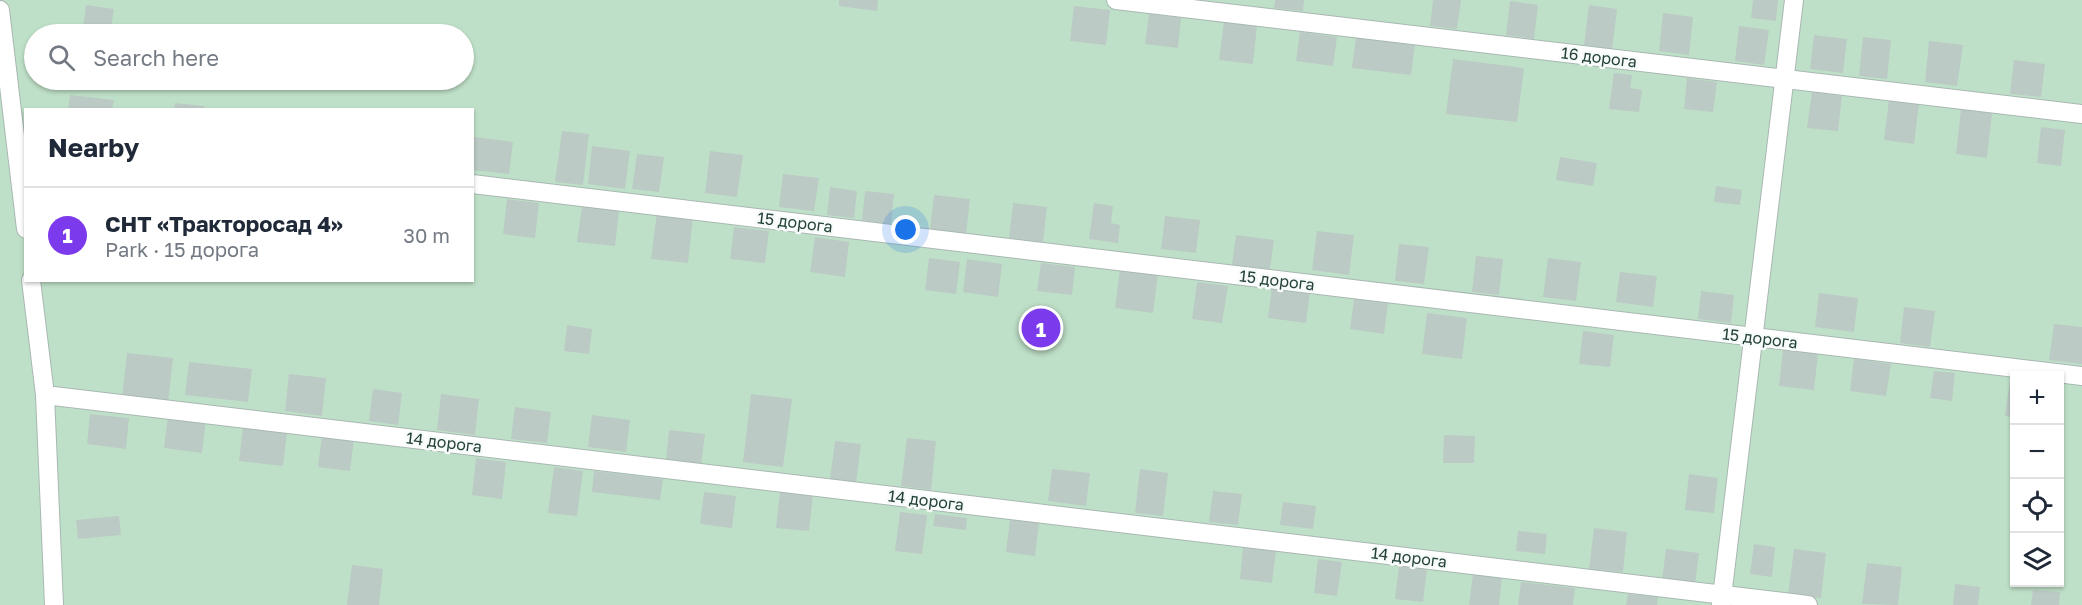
<!DOCTYPE html>
<meta charset="utf-8">
<style>
body{margin:0;font-family:"Golos Text",sans-serif;background:#f6f6f7;color:#1f2937}
.controls{position:absolute;right:18px;bottom:18px;display:grid;overflow:hidden;border-radius:0px;box-shadow:0 2px 4px #0004}
.controls button{width:54px;height:54px;display:grid;place-items:center;padding:0;border:0;border-bottom:2px solid #e0e1e3;background:#fff;color:#1f2937;font:30px sans-serif}
.you{position:absolute;left:906px;top:230px;width:21px;height:21px;margin:-15px;border:4px solid #fff;border-radius:50%;background:#1a73e8;box-shadow:0 0 0 9px #1a73e833}
.badge{display:grid;place-items:center;width:39px;height:39px;border-radius:50%;background:#7c3aed;color:#fff;font-size:20px;font-weight:700}
.pin{position:absolute;translate:-50% -50%;border:3px solid #fff;box-shadow:0 2px 6px #0006}
.list{margin:0;padding:0;list-style:none}
h2{display:flex;justify-content:space-between;align-items:center;height:78px;margin:0;padding:0 24px;font-size:26px}
h2 small{font-size:20px;font-weight:400;color:#747a83}
.list li{display:grid;grid-template-columns:39px 1fr auto;gap:18px;align-items:center;box-sizing:border-box;height:96px;padding:0 24px;border-top:2px solid #e0e1e3}
.list b{display:block;font-size:22px;white-space:nowrap}
.list p{margin:0;font-size:20px;white-space:nowrap;color:#747a83}
.list em{font-size:20px;font-style:normal;color:#747a83}
.icon{flex:none;width:33px;height:33px;fill:none;stroke:currentColor;stroke-width:2;stroke-linecap:round;stroke-linejoin:round}
.map{position:relative;flex:none;width:2082px;height:605px;overflow:hidden}
.search{position:absolute;background:#fff;box-shadow:0 2px 4px #0004;left:24px;top:24px;width:450px;height:66px;display:flex;align-items:center;gap:15px;box-sizing:border-box;padding:0 21px;border-radius:33px;color:#747a83;font-size:22px}
.panel{position:absolute;background:#fff;box-shadow:0 2px 4px #0004;left:24px;top:108px;width:450px;height:174px;border-radius:0px}
.map>svg:first-child{display:block}
.green{fill:#bfe0c8;fill-rule:evenodd}
.building{fill:#bbcac4}
.lines{fill:none;stroke-linecap:round;stroke-linejoin:round}
.minor-casing{stroke:#a8b8b2;stroke-width:20}
.minor{stroke:#fff;stroke-width:18}
.labels{text-anchor:middle;dominant-baseline:central;stroke-width:5;stroke-linejoin:round;paint-order:stroke}
.street-label{font-size:16px;fill:#24423a;stroke:#f7fbf9}
</style>
<div class="map">
<svg width="2082" height="605" viewBox="0 0 2082 605">
<rect width="100%" height="100%" fill="#e6efeb"/>
<path class="green" d="M0,0H2082V605H0ZM34,34H464V80H34ZM26,110H472V280H26ZM2014,376H2060V582H2014Z"/>
<g class="building">
<path d="M839,0H878L877,11L839,6Z"/>
<path d="M1275,0H1304L1303,11L1274,8Z"/>
<path d="M1433,0H1461L1457,29L1430,26Z"/>
<path d="M1753,0H1778L1776,21L1751,18Z"/>
<path d="M1510,1L1538,5L1534,39L1506,35Z"/>
<path d="M86,5L114,9L110,33L83,29Z"/>
<path d="M1589,5L1617,9L1612,49L1584,45Z"/>
<path d="M1074,6L1110,10L1106,45L1070,41Z"/>
<path d="M1663,13L1693,17L1689,55L1659,51Z"/>
<path d="M1149,14L1181,18L1178,48L1145,44Z"/>
<path d="M1224,22L1257,26L1253,64L1219,60Z"/>
<path d="M1739,26L1769,30L1764,65L1735,61Z"/>
<path d="M1300,32L1337,37L1333,66L1296,61Z"/>
<path d="M1814,35L1847,39L1843,73L1810,69Z"/>
<path d="M1356,37L1415,44L1411,75L1352,68Z"/>
<path d="M1863,37L1891,40L1887,79L1859,76Z"/>
<path d="M1929,41L1963,45L1957,86L1925,82Z"/>
<path d="M1453,59L1524,68L1517,122L1446,114Z"/>
<path d="M2014,60L2045,64L2041,97L2010,94Z"/>
<path d="M1614,73L1632,75L1630,88L1642,90L1639,112L1609,109Z"/>
<path d="M1687,78L1717,82L1713,112L1684,109Z"/>
<path d="M1812,92L1842,96L1838,131L1807,128Z"/>
<path d="M70,95L114,100L112,110H68Z"/>
<path d="M1889,100L1919,104L1914,144L1884,140Z"/>
<path d="M175,103L204,106V110H174Z"/>
<path d="M1961,109L1992,113L1987,158L1956,154Z"/>
<path d="M2041,127L2065,130L2061,166L2037,163Z"/>
<path d="M562,131L589,134L583,185L555,182Z"/>
<path d="M474,137L513,142L509,174L472,170Z"/>
<path d="M592,146L630,151L625,189L588,184Z"/>
<path d="M710,151L743,155L737,197L705,193Z"/>
<path d="M637,154L664,157L659,192L632,189Z"/>
<path d="M1560,157L1597,163L1593,186L1556,180Z"/>
<path d="M783,174L819,178L814,211L779,207Z"/>
<path d="M1716,186L1742,190L1740,205L1714,202Z"/>
<path d="M830,187L857,191L854,218L827,215Z"/>
<path d="M865,191L894,194L891,224L862,220Z"/>
<path d="M934,195L970,199L966,234L930,230Z"/>
<path d="M507,199L539,203L535,238L503,234Z"/>
<path d="M1013,203L1047,207L1043,242L1009,238Z"/>
<path d="M1094,203L1113,206L1111,223L1120,225L1118,243L1089,239Z"/>
<path d="M582,206L619,211L615,246L577,242Z"/>
<path d="M657,212L693,217L688,263L651,259Z"/>
<path d="M1165,216L1200,220L1196,253L1161,249Z"/>
<path d="M734,227L769,231L765,263L730,259Z"/>
<path d="M1317,231L1354,235L1349,275L1312,270Z"/>
<path d="M1236,235L1274,240L1270,269L1232,265Z"/>
<path d="M815,237L849,242L845,277L810,272Z"/>
<path d="M1399,244L1429,247L1424,284L1395,281Z"/>
<path d="M1476,256L1503,259L1499,295L1472,292Z"/>
<path d="M929,258L960,262L956,294L925,290Z"/>
<path d="M1548,258L1581,262L1576,301L1543,297Z"/>
<path d="M967,259L1002,264L998,297L963,292Z"/>
<path d="M1041,263L1075,267L1072,295L1037,291Z"/>
<path d="M1120,269L1158,274L1153,313L1115,308Z"/>
<path d="M1620,272L1657,276L1653,307L1616,302Z"/>
<path d="M1197,282L1228,286L1222,323L1192,319Z"/>
<path d="M1272,286L1310,291L1306,323L1268,318Z"/>
<path d="M1701,291L1734,295L1731,323L1698,319Z"/>
<path d="M1819,293L1858,298L1854,332L1815,327Z"/>
<path d="M1354,299L1388,303L1384,334L1350,329Z"/>
<path d="M1904,307L1935,311L1930,347L1900,343Z"/>
<path d="M1427,313L1467,318L1462,359L1422,354Z"/>
<path d="M2054,324L2082,327V364L2049,360Z"/>
<path d="M567,325L592,329L589,354L564,351Z"/>
<path d="M1583,331L1614,335L1610,367L1579,364Z"/>
<path d="M1783,350L1818,354L1814,390L1779,386Z"/>
<path d="M127,353L173,358L168,402L122,397Z"/>
<path d="M1854,359L1891,364L1886,396L1850,391Z"/>
<path d="M189,362L252,369L248,402L185,395Z"/>
<path d="M1934,371L1955,373L1952,401L1930,398Z"/>
<path d="M289,374L326,378L322,416L285,411Z"/>
<path d="M2010,379H2014V417L2005,416Z"/>
<path d="M373,389L402,393L398,425L369,421Z"/>
<path d="M441,394L479,399L475,435L437,430Z"/>
<path d="M751,394L792,399L783,467L743,462Z"/>
<path d="M515,407L551,412L547,443L511,439Z"/>
<path d="M90,414L129,418L126,449L87,444Z"/>
<path d="M592,415L630,420L626,452L588,447Z"/>
<path d="M168,416L206,420L202,453L164,448Z"/>
<path d="M243,427L287,432L283,466L239,461Z"/>
<path d="M669,430L705,434L701,464L666,460Z"/>
<path d="M322,435L354,439L350,471L318,467Z"/>
<path d="M1444,435L1475,436L1474,463H1443Z"/>
<path d="M907,438L936,441L931,490L901,486Z"/>
<path d="M835,441L861,444L856,483L830,479Z"/>
<path d="M476,458L506,462L502,499L472,495Z"/>
<path d="M554,467L583,471L577,516L548,513Z"/>
<path d="M1052,469L1090,473L1086,506L1048,501Z"/>
<path d="M1140,469L1168,473L1163,516L1135,513Z"/>
<path d="M594,471L663,479L660,500L592,492Z"/>
<path d="M1689,474L1718,478L1714,513L1685,510Z"/>
<path d="M1213,491L1242,494L1238,525L1209,522Z"/>
<path d="M704,492L736,496L732,528L700,524Z"/>
<path d="M780,492L813,495L809,531L776,528Z"/>
<path d="M1283,502L1316,506L1313,529L1280,525Z"/>
<path d="M900,512L927,515L922,554L895,551Z"/>
<path d="M935,514L967,518L966,530L933,526Z"/>
<path d="M119,516L121,535L78,539L76,520Z"/>
<path d="M1010,520L1039,523L1035,556L1006,552Z"/>
<path d="M1594,528L1627,532L1623,572L1589,569Z"/>
<path d="M1518,531L1547,534L1545,554L1516,551Z"/>
<path d="M1754,544L1775,547L1772,577L1750,574Z"/>
<path d="M1243,548L1276,551L1272,583L1240,579Z"/>
<path d="M1666,549L1699,553L1695,584L1662,580Z"/>
<path d="M1794,549L1826,553L1821,598L1788,595Z"/>
<path d="M1318,559L1342,562L1337,596L1314,593Z"/>
<path d="M1867,563L1902,567L1898,605L1862,604Z"/>
<path d="M352,565L383,569L379,605H347Z"/>
<path d="M1399,566L1427,569L1423,602L1395,599Z"/>
<path d="M1473,574L1502,577L1499,605H1469Z"/>
<path d="M1521,582L1575,588L1573,605H1518Z"/>
<path d="M1955,584L1980,587L1978,605H1953Z"/>
<path d="M2033,590L2060,592L2059,605H2031Z"/>
<path d="M1628,594L1658,597L1657,605H1626Z"/>
</g>
<g class="lines">
<defs>
<g id="minor">
<path d="M1116,0L2082,114"/>
<path d="M0,10L26,229"/>
<path d="M472,184L2082,376"/>
<path d="M31,280L45,395L54,605"/>
<path d="M45,395L1808,605"/>
<path d="M1721,605L1794,0"/>
</g>
</defs>
<use href="#minor" class="minor-casing"/>
<use href="#minor" class="minor"/>
</g>
<g class="labels">
<g class="street-label">
<text transform="translate(1599 57) rotate(7)">16 дорога</text>
<text transform="translate(795 222) rotate(7)">15 дорога</text>
<text transform="translate(1277 280) rotate(7)">15 дорога</text>
<text transform="translate(1760 338) rotate(7)">15 дорога</text>
<text transform="translate(444 442) rotate(7)">14 дорога</text>
<text transform="translate(926 500) rotate(7)">14 дорога</text>
<text transform="translate(1409 557) rotate(7)">14 дорога</text>
</g>
</g>
</svg>
<div class="controls">
<button>+</button>
<button>−</button>
<button><svg class="icon" aria-label="locate" viewBox="0 0 24 24"><circle cx="12" cy="12" r="6"/><path d="M12 2v4M12 18v4M2 12h4M18 12h4"/></svg></button>
<button><svg class="icon" aria-label="layers" viewBox="0 0 24 24"><path d="M12 4l9 5-9 5-9-5zM3 14l9 5 9-5"/></svg></button>
</div>
<div class="you"></div>
<div class="pin badge" style="left:1041px;top:328px">1</div>
<div class="search"><svg class="icon" aria-label="search" viewBox="0 0 24 24"><circle cx="10" cy="10" r="6"/><path d="M15 15l6 6"/></svg>Search here</div>
<section class="panel">
<h2>Nearby<small></small></h2>
<ul class="list">
<li><span class="badge">1</span><div><b>СНТ «Тракторосад 4»</b><p>Park · 15 дорога</p></div><em>30 m</em></li>
</ul>
</section>
</div>
